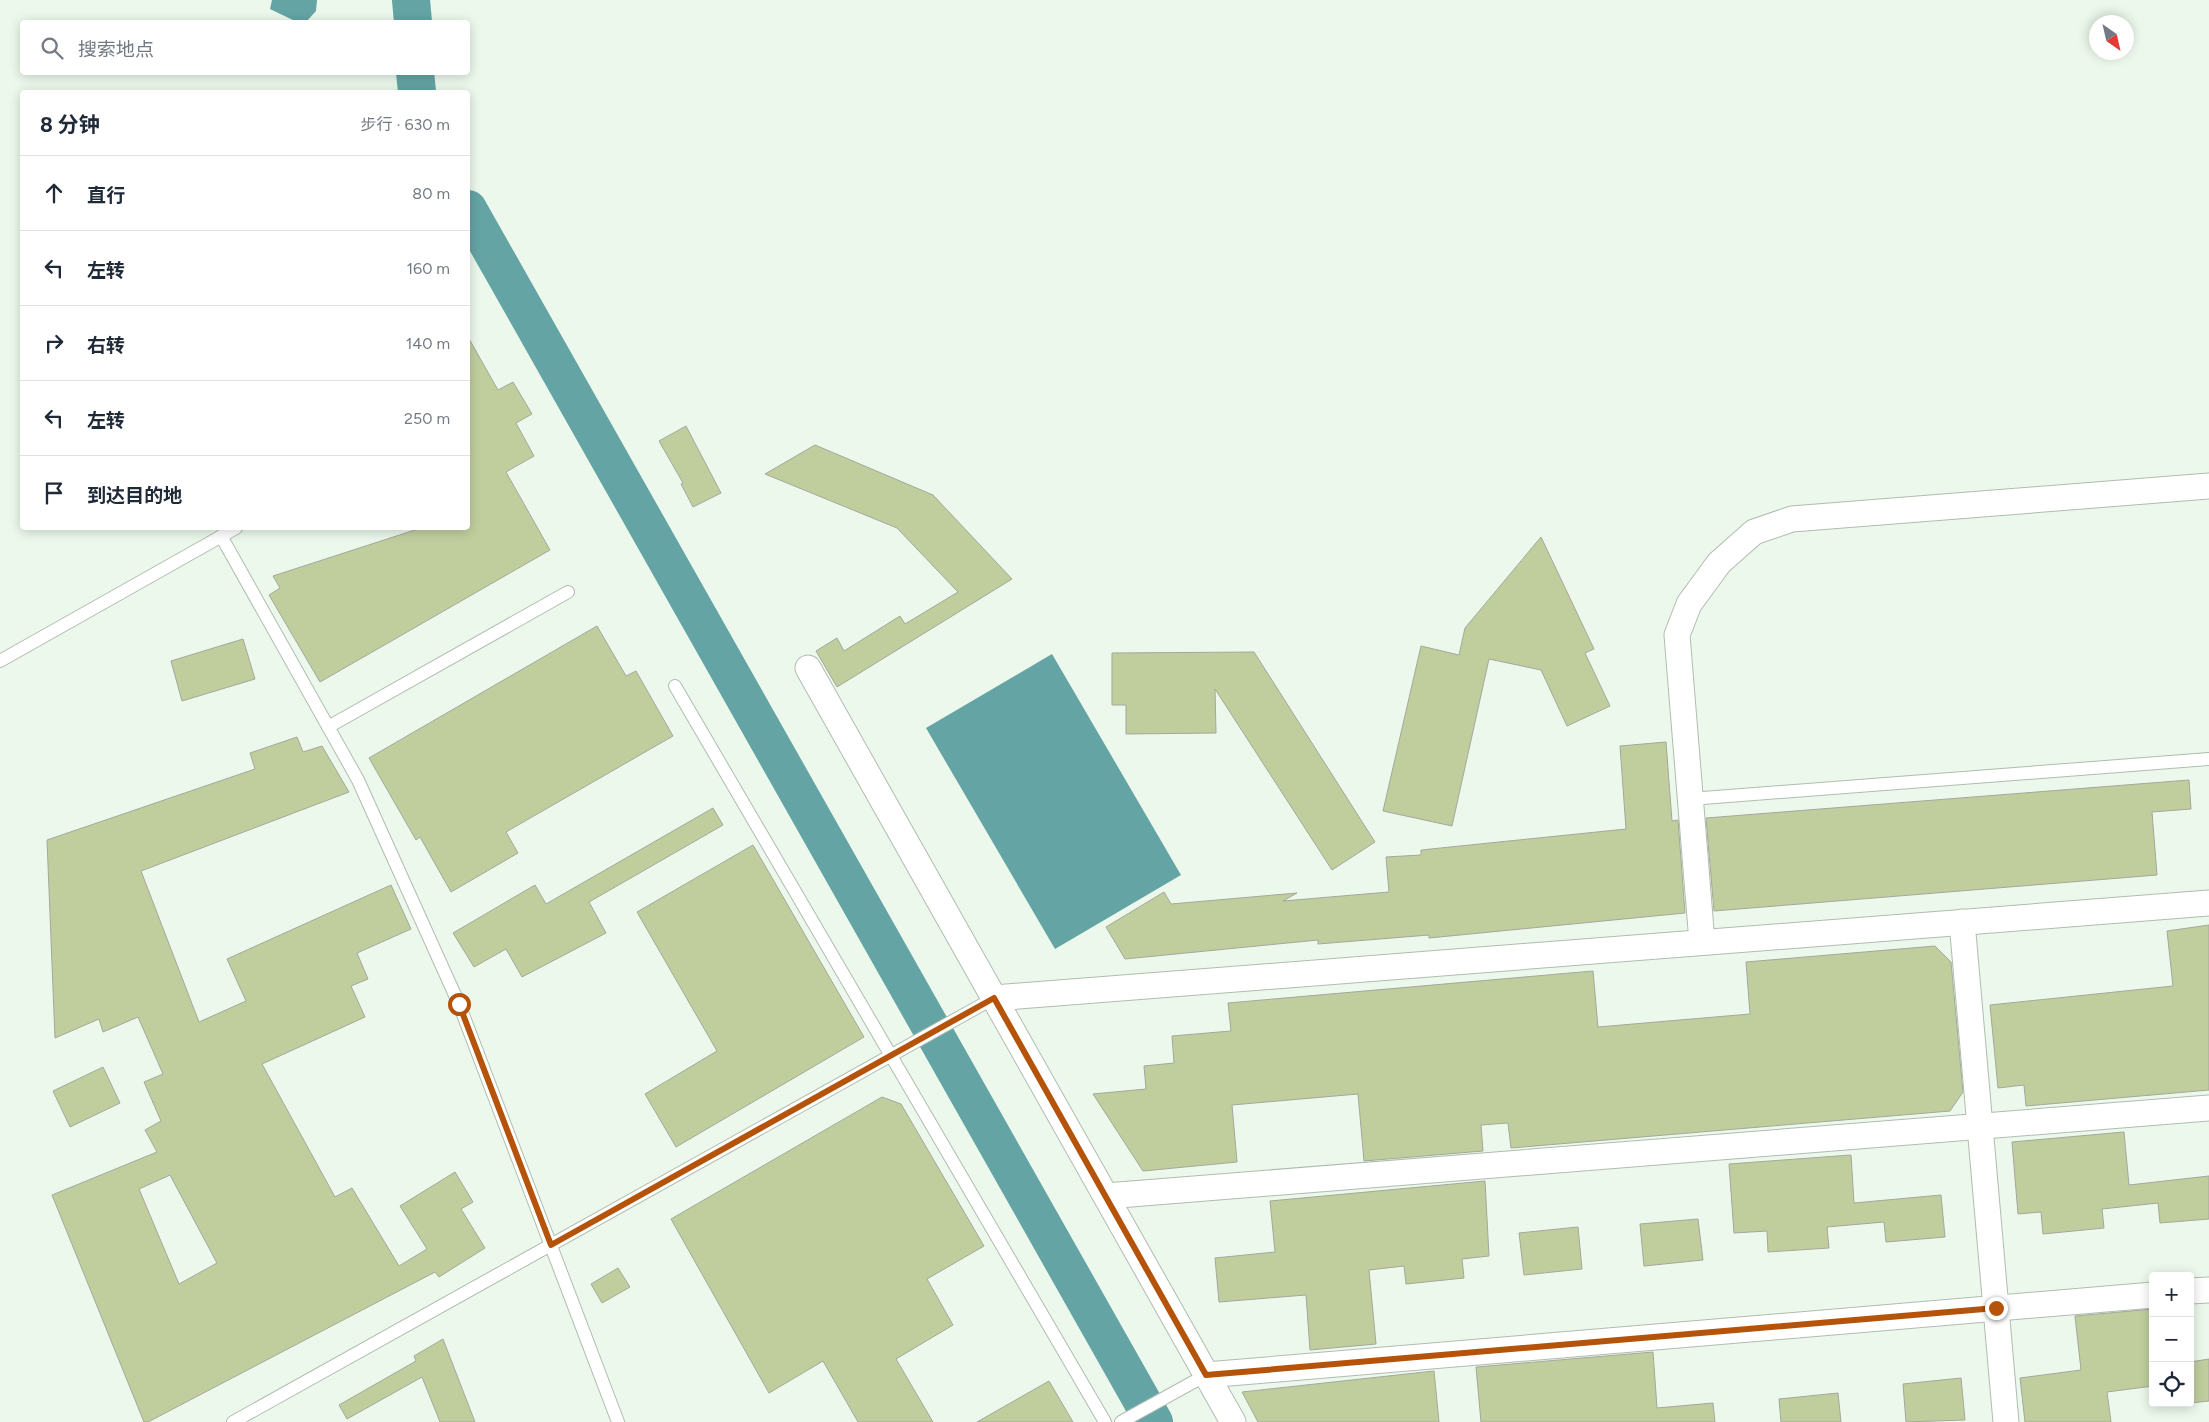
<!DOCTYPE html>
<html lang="zh">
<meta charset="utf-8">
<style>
body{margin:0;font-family:Figtree,"Noto Sans SC",sans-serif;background:#f2f2f3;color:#1f2937}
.controls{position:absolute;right:15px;bottom:15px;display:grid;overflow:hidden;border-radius:5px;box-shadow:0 2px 12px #0003}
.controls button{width:45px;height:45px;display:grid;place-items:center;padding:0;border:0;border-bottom:1px solid #e0e1e3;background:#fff;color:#1f2937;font:25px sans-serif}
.compass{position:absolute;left:2089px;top:15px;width:45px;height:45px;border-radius:50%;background:#fff;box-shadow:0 2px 12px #0003;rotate:146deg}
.stop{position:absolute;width:15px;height:15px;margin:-11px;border:4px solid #b45309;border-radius:50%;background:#fff}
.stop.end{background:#b45309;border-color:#fff;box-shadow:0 1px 5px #0008}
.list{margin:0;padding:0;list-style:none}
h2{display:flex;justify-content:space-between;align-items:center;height:65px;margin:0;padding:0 20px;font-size:21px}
h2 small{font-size:16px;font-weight:400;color:#747a83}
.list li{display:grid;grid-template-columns:32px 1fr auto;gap:15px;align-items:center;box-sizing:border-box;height:75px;padding:0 20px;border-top:1px solid #e0e1e3}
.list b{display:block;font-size:19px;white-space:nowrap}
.list em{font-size:16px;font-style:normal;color:#747a83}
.icon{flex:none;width:28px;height:28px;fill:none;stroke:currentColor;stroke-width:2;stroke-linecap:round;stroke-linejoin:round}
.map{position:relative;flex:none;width:2209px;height:1422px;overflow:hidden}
.search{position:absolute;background:#fff;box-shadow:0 2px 12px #0003;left:20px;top:20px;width:450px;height:55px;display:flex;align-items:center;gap:12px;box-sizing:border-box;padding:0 18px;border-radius:5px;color:#747a83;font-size:19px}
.panel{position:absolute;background:#fff;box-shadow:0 2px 12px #0003;left:20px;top:90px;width:450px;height:440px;border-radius:5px}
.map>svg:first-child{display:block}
.water{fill:#64a4a5}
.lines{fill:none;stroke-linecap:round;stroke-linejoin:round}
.river{stroke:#64a4a5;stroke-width:38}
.building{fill:#c0ce9e;stroke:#a4a89b;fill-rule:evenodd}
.service-casing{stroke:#b1bcb1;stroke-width:14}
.minor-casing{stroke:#b1bcb1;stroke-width:27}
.service{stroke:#fff;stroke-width:12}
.minor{stroke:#fff;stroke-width:25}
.route{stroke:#b45309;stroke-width:6}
</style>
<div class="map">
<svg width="2209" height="1422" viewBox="0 0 2209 1422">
<rect width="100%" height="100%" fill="#ecf8ec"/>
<g class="water">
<path d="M272,0H317L316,11L306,22H297L270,9Z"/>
<path d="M1052,654L1181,875L1055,949L926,728Z"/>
</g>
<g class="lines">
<g class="river">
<path d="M411,0L413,22"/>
<path d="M415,72L417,92"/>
<path d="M468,209L1154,1422"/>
</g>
</g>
<g class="building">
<path d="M468,337L498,390L513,382L532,414L516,423L534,456L506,472L550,550L320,682L269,595L280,588L273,576L421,528H468Z"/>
<path d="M686,426L721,493L693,507L681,484L683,483L659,441Z"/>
<path d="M815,445L933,495L1012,579L837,687L816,651L837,638L844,651L900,616L905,624L958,592L897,528L765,474Z"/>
<path d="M1541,537L1594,649L1585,653L1610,706L1567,726L1541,670L1489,659L1452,826L1383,811L1421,646L1459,655L1465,628Z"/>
<path d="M597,626L626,676L636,671L673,736L506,832L518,853L451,892L420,837L416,840L369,758Z"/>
<path d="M243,639L255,679L182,701L171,661Z"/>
<path d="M1254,652L1375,842L1332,870L1215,689L1216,733L1126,734V705H1112V653Z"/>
<path d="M297,737L303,752L322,746L349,792L141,871L199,1022L246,1001L227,959L391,885L411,929L357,953L368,979L351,986L365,1017L262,1064L335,1197L352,1188L399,1266L427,1249L400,1206L455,1172L473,1202L461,1209L485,1248L439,1277L435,1272L148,1422H144L52,1195L157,1152L145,1130L161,1121L144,1082L163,1074L138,1017L103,1032L99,1019L55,1038L47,840L255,769L250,753ZM170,1175L217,1263L179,1284L139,1189Z"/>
<path d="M1666,742L1672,821L1678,820L1685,913L1429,938V935L1318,944V940L1125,959L1106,927L1164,892L1171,904L1297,893L1283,901L1389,892L1386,857L1421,855V850L1626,829L1620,746Z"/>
<path d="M2189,780L2191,809L2152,812L2157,875L1714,911L1706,818Z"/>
<path d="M713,808L723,825L589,902L606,933L522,977L506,949L474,967L453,933L535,885L546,904Z"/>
<path d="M753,845L864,1037L676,1147L645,1094L717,1051L637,912Z"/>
<path d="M2209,925V1090L2026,1106L2024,1085L1998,1088L1990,1005L2173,986L2167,931Z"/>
<path d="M1935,946L1951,962L1963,1092L1950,1111L1511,1148L1508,1123L1481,1125L1483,1151L1364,1161L1358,1094L1232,1105L1237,1162L1143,1171L1093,1094L1146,1089L1144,1066L1174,1063L1172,1036L1231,1031L1228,1003L1593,971L1598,1027L1750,1014L1746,962Z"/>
<path d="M103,1067L120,1103L70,1127L53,1091Z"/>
<path d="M882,1097L901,1104L984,1246L927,1279L953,1325L896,1359L933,1422H858L823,1361L769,1393L671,1219Z"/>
<path d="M2124,1132L2129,1185L2209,1176V1219L2160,1223L2158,1203L2102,1209L2104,1228L2043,1234L2041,1212L2018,1214L2012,1142Z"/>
<path d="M1851,1155L1854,1203L1941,1195L1945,1237L1886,1242L1884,1222L1827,1227L1829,1248L1768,1252L1767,1231L1734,1233L1729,1164Z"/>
<path d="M1485,1181L1489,1256L1462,1259L1464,1278L1406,1284L1404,1266L1369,1270L1376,1344L1310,1350L1306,1295L1219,1302L1215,1258L1275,1252L1270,1201Z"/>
<path d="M1698,1219L1703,1260L1644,1266L1640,1224Z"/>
<path d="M1578,1227L1582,1269L1524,1275L1519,1233Z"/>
<path d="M618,1268L630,1287L602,1303L591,1284Z"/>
<path d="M2153,1309V1386L2107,1392L2111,1422H2025L2020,1378L2081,1370L2075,1316Z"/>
<path d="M443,1339L475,1422H440L422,1377L347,1419L339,1405L416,1361L414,1356Z"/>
<path d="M1653,1352L1657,1408L1713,1403L1715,1422H1481L1476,1367Z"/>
<path d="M2209,1359V1401L2190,1403V1362Z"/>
<path d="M1434,1371L1439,1422H1258L1242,1392Z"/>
<path d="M1961,1378L1965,1420L1906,1422L1903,1384Z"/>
<path d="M1049,1381L1073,1422H977Z"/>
<path d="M1838,1393L1841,1422H1781L1779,1399Z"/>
</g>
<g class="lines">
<defs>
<g id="service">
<path d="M221,536L358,780L459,1004L618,1422"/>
<path d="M0,661L236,528"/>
<path d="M675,686L1105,1422"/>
<path d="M328,727L568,592"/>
<path d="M1690,799L2209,759"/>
<path d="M233,1422L994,998"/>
<path d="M1121,1422L1206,1375"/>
</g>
<g id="minor">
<path d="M808,668L1233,1422"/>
<path d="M1962,922L2006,1422"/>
<path d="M1702,942L1677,635L1689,604L1719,563L1754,532L1792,519L2209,486"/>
<path d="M994,998L2209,903"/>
<path d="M1106,1196L2209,1108"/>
<path d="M2190,1291L2209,1290"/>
<path d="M1206,1375L2153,1295"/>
</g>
</defs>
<use href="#service" class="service-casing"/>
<use href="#minor" class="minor-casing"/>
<use href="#service" class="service"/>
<use href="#minor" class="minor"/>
</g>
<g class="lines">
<path class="route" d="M459,1004L551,1245L994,998L1206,1375L1996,1308"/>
</g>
</svg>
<div class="controls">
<button>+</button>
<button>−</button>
<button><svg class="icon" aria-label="locate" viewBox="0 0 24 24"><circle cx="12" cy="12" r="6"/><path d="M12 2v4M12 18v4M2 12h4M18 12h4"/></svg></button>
</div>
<svg class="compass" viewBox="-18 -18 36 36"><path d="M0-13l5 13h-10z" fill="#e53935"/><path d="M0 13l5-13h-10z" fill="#747a83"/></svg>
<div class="stop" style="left:459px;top:1004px"></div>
<div class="stop end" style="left:1996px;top:1308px"></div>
<div class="search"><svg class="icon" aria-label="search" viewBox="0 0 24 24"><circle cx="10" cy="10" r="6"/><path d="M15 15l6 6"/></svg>搜索地点</div>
<section class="panel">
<h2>8 分钟<small>步行 · 630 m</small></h2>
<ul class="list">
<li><svg class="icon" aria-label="ahead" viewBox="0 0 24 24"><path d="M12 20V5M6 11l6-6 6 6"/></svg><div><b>直行</b></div><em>80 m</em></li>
<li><svg class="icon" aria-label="left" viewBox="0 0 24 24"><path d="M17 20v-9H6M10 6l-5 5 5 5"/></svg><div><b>左转</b></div><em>160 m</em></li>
<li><svg class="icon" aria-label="right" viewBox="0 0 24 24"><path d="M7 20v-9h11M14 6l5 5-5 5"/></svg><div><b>右转</b></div><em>140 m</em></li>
<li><svg class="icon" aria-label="left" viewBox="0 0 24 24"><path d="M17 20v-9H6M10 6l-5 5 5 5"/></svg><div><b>左转</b></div><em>250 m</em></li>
<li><svg class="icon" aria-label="arrive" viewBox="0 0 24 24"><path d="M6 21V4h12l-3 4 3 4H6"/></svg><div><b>到达目的地</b></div></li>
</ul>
</section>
</div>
